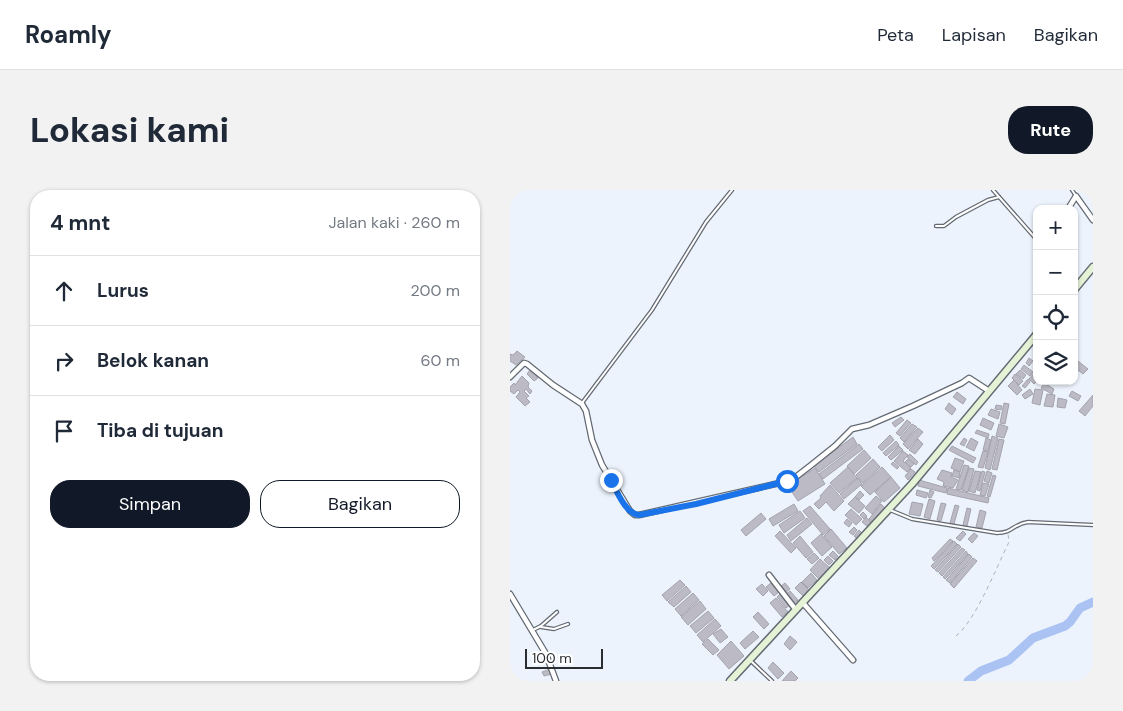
<!DOCTYPE html>
<html lang="id">
<meta charset="utf-8">
<style>
body{margin:0;font-family:"DM Sans",sans-serif;background:#f2f2f3;color:#1f2937}
.controls{position:absolute;right:15px;top:15px;display:grid;overflow:hidden;border-radius:10px;box-shadow:0 1px 4px #0004}
.controls button{width:45px;height:45px;display:grid;place-items:center;padding:0;border:0;border-bottom:1px solid #e0e1e3;background:#fff;color:#1f2937;font:25px sans-serif}
.scale{position:absolute;left:15px;bottom:12px;width:78px;box-sizing:border-box;padding-left:5px;border:2px solid #2a2d30;border-top:0;font-size:14px;line-height:18px;white-space:nowrap;color:#2a2d30;-webkit-text-stroke:4px #fff;paint-order:stroke}
.stop{position:absolute;width:15px;height:15px;margin:-11px;border:4px solid #1a73e8;border-radius:50%;background:#fff}
.stop.end{background:#1a73e8;border-color:#fff;box-shadow:0 1px 5px #0008}
.list{margin:0;padding:0;list-style:none}
h2{display:flex;justify-content:space-between;align-items:center;height:65px;margin:0;padding:0 20px;font-size:21px}
h2 small{font-size:16px;font-weight:400;color:#747a83}
.list li{display:grid;grid-template-columns:32px 1fr auto;gap:15px;align-items:center;box-sizing:border-box;height:70px;padding:0 20px;border-top:1px solid #e0e1e3}
.list b{display:block;font-size:19px;white-space:nowrap}
.list em{font-size:16px;font-style:normal;color:#747a83}
.actions{display:flex;gap:10px;padding:15px 20px}
.actions a{flex:1;padding:11px 0;border:1px solid #111827;border-radius:20px;text-align:center;font-size:18px;color:#111827}
.actions .main{background:#111827;color:#fff}
.icon{flex:none;width:28px;height:28px;fill:none;stroke:currentColor;stroke-width:2;stroke-linecap:round;stroke-linejoin:round}
.map{position:relative;flex:none;width:583px;height:491px;overflow:hidden;border-radius:20px}
header{display:flex;align-items:center;gap:30px;box-sizing:border-box;height:70px;padding:0 25px;background:#fff;border-bottom:1px solid #e0e1e3}
header strong{font-size:24px}
nav{display:flex;gap:28px;margin-inline-start:auto;font-size:18px}
.intro{display:flex;align-items:center;justify-content:space-between;box-sizing:border-box;height:120px;padding:0 30px}
h1{margin:0;font-size:35px}
.button{padding:12px 22px;border-radius:20px;background:#111827;color:#fff;font-size:18px;font-weight:700}
main{display:flex;gap:30px;padding:0 30px}
aside{flex:1;background:#fff;border-radius:20px;box-shadow:0 1px 4px #0004}
.map>svg:first-child{display:block}
.lines{fill:none;stroke-linecap:round;stroke-linejoin:round}
.river{stroke:#abc3f3;stroke-width:9}
.building{fill:#bcbbc5;stroke:#a4a3ad}
.lane-casing{stroke:#646a72;stroke-width:4.5}
.street-casing{stroke:#646a72;stroke-width:7}
.secondary-casing{stroke:#646a72;stroke-width:9}
.path{stroke:#abb1b9;stroke-width:1;stroke-dasharray:4 4;stroke-linecap:butt}
.lane{stroke:#fff;stroke-width:2}
.street{stroke:#fff;stroke-width:4.5}
.secondary{stroke:#e4f2d5;stroke-width:6}
.route{stroke:#1a73e8;stroke-width:6}
</style>
<header>
<strong>Roamly</strong>
<nav><a>Peta</a><a>Lapisan</a><a>Bagikan</a></nav>
</header>
<div class="intro"><h1>Lokasi kami</h1><a class="button">Rute</a></div>
<main>
<aside>
<h2>4 mnt<small>Jalan kaki · 260 m</small></h2>
<ul class="list">
<li><svg class="icon" aria-label="ahead" viewBox="0 0 24 24"><path d="M12 20V5M6 11l6-6 6 6"/></svg><div><b>Lurus</b></div><em>200 m</em></li>
<li><svg class="icon" aria-label="right" viewBox="0 0 24 24"><path d="M7 20v-9h11M14 6l5 5-5 5"/></svg><div><b>Belok kanan</b></div><em>60 m</em></li>
<li><svg class="icon" aria-label="arrive" viewBox="0 0 24 24"><path d="M6 21V4h12l-3 4 3 4H6"/></svg><div><b>Tiba di tujuan</b></div></li>
</ul>
<div class="actions"><a class="main">Simpan</a><a>Bagikan</a></div>
</aside>
<div class="map">
<svg width="583" height="491" viewBox="0 0 583 491">
<rect width="100%" height="100%" fill="#ecf3fd"/>
<g class="lines">
<path class="river" d="M458,491L471,481L499,470L523,448L555,436L560,432L570,418L583,412"/>
</g>
<g class="building">
<path d="M7,161L15,167L6,175L0,171V164L3,165Z"/>
<path d="M519,168L523,171L519,176L516,173Z"/>
<path d="M568,171L578,179L573,184L564,177Z"/>
<path d="M514,175L523,182L520,186L511,179Z"/>
<path d="M20,180L28,188L24,191L17,184Z"/>
<path d="M510,180L516,185L513,189L506,184Z"/>
<path d="M524,183L527,186V191L524,194L519,189Z"/>
<path d="M505,184L513,191L509,195L502,188Z"/>
<path d="M12,186L19,193L18,197L22,201L20,204L16,199L14,201L19,206L16,208L20,212L15,216L6,207L10,202L8,200L4,204L0,201V197L4,193L5,195Z"/>
<path d="M518,189L520,192L515,198L512,196Z"/>
<path d="M504,190L512,200L507,205L498,196Z"/>
<path d="M534,193L544,199L542,204L531,198Z"/>
<path d="M520,199L523,204L515,209L512,205Z"/>
<path d="M525,199L533,200L530,215L522,213Z"/>
<path d="M562,201L571,206L568,211L559,206Z"/>
<path d="M447,202L456,209L453,214L443,207Z"/>
<path d="M537,204L545,205L543,217L534,216Z"/>
<path d="M583,205V216L575,226L569,221Z"/>
<path d="M548,208L557,210L555,218L547,217Z"/>
<path d="M439,213L446,219L442,225L435,219Z"/>
<path d="M494,213L499,214L495,234L490,233Z"/>
<path d="M486,215L492,216L491,220L485,219Z"/>
<path d="M481,219L490,222L488,229L478,225Z"/>
<path d="M391,227L394,230L385,237L382,233Z"/>
<path d="M473,228L484,233L481,240L470,235Z"/>
<path d="M397,230L401,233L390,246L386,243Z"/>
<path d="M402,234L407,237L394,252L390,248Z"/>
<path d="M489,234L498,237L494,248L486,246Z"/>
<path d="M408,238L413,242L398,259L393,254Z"/>
<path d="M467,240L479,244L478,248L465,243Z"/>
<path d="M380,245L384,250L372,261L368,257Z"/>
<path d="M482,246L488,248L480,280L475,278Z"/>
<path d="M343,247L347,254L309,282L304,276Z"/>
<path d="M454,248L457,250L454,256L450,254Z"/>
<path d="M461,248L468,252L464,261L456,257Z"/>
<path d="M476,248L481,250L478,261L473,260Z"/>
<path d="M408,249L413,254L405,264L399,260Z"/>
<path d="M489,249L494,250L487,280L482,279Z"/>
<path d="M386,251L389,255L376,266L373,263Z"/>
<path d="M349,254L353,259L313,289L309,284Z"/>
<path d="M389,256L393,260L381,270L378,267Z"/>
<path d="M442,256L466,268L463,273L439,260Z"/>
<path d="M354,260L361,268L344,284L337,276Z"/>
<path d="M393,261L398,265L393,271L401,278L397,282L384,271Z"/>
<path d="M473,261L478,262L473,278L468,277Z"/>
<path d="M400,264L408,272L406,275L397,267Z"/>
<path d="M445,268L454,271L450,282L441,278Z"/>
<path d="M363,269L370,277L353,293L346,285Z"/>
<path d="M398,269L404,274L401,277L395,272Z"/>
<path d="M383,272L389,277L387,279L381,274Z"/>
<path d="M454,275L459,276L451,300L446,299Z"/>
<path d="M338,277L347,288L329,303L320,293Z"/>
<path d="M372,277L381,287L360,305L351,296Z"/>
<path d="M305,278L315,294L288,311L278,296Z"/>
<path d="M459,278L464,279L458,302L452,300Z"/>
<path d="M401,279L405,282L398,290L395,286Z"/>
<path d="M432,280L442,283L441,287L448,290L443,298L433,296L434,292L427,289Z"/>
<path d="M444,280L450,282L449,288L442,286Z"/>
<path d="M465,281L471,282L465,303L459,301Z"/>
<path d="M472,281L475,282L470,301L467,300Z"/>
<path d="M477,281L482,283L479,293L474,291Z"/>
<path d="M483,285L486,286L480,307L477,306Z"/>
<path d="M381,287L390,298L374,312L365,302Z"/>
<path d="M348,288L352,294L334,309L330,304Z"/>
<path d="M409,290L437,298L436,303L408,296Z"/>
<path d="M473,293L479,294L475,306L470,305Z"/>
<path d="M320,295L334,311L324,321L316,312L309,319L304,314L311,308L310,306Z"/>
<path d="M438,298L479,308L478,313L437,304Z"/>
<path d="M407,300L418,303L416,308L406,305Z"/>
<path d="M420,300L424,302L421,308L418,307Z"/>
<path d="M350,301L354,305L349,310L345,307Z"/>
<path d="M366,306L372,311L362,324L355,318Z"/>
<path d="M345,307L355,316L349,323L338,314Z"/>
<path d="M419,309L425,311L420,329L414,327Z"/>
<path d="M402,312L413,314L410,326L399,324Z"/>
<path d="M431,313L436,314L431,331L427,330Z"/>
<path d="M284,314L288,321L263,336L259,329Z"/>
<path d="M371,314L375,318L363,332L359,329Z"/>
<path d="M445,315L449,316L444,334L440,333Z"/>
<path d="M300,316L320,339L313,345L293,321Z"/>
<path d="M457,318L461,319L457,336L453,335Z"/>
<path d="M341,319L352,329L346,335L335,325Z"/>
<path d="M470,320L476,322L472,338L466,337Z"/>
<path d="M290,321L295,328L274,343L269,335Z"/>
<path d="M353,322L357,326L354,329L350,325Z"/>
<path d="M251,323L256,329L236,346L231,340Z"/>
<path d="M356,327L362,333L358,337L352,332Z"/>
<path d="M297,328L302,334L281,351L277,345Z"/>
<path d="M337,329L342,333L339,337L334,333Z"/>
<path d="M344,337L347,340L343,345L339,342Z"/>
<path d="M321,339L337,358L329,364L314,346Z"/>
<path d="M349,340L352,343L347,349L344,346Z"/>
<path d="M270,341L286,358L281,363L265,346Z"/>
<path d="M453,341L456,344L450,351L446,348Z"/>
<path d="M464,343L468,346L462,353L458,349Z"/>
<path d="M311,344L322,357L312,366L301,353Z"/>
<path d="M290,346L303,362L296,368L283,353Z"/>
<path d="M440,349L443,351L424,371L422,368Z"/>
<path d="M444,351L447,354L424,379L421,376Z"/>
<path d="M448,354L451,357L428,382L425,380Z"/>
<path d="M452,358L455,360L432,386L429,383Z"/>
<path d="M323,361L328,366L325,370L319,365Z"/>
<path d="M456,361L458,364L435,389L433,387Z"/>
<path d="M304,363L309,368L302,374L297,369Z"/>
<path d="M459,364L462,367L440,393L436,390Z"/>
<path d="M318,366L323,371L319,375L314,370Z"/>
<path d="M463,368L467,371L444,398L440,394Z"/>
<path d="M310,369L320,378L309,389L300,380Z"/>
<path d="M301,383L307,390L298,398L292,392Z"/>
<path d="M170,390L175,395L157,411L152,405Z"/>
<path d="M291,392L299,400L293,406L285,398Z"/>
<path d="M261,393L269,402L264,406L256,397Z"/>
<path d="M275,393L280,399L276,402L271,396Z"/>
<path d="M252,394L258,401L253,406L246,399Z"/>
<path d="M176,396L181,402L164,417L158,412Z"/>
<path d="M280,401L288,410L283,414L275,405Z"/>
<path d="M183,403L189,410L171,426L165,419Z"/>
<path d="M270,404L280,415L276,418L267,407Z"/>
<path d="M266,408L278,422L272,427L260,413Z"/>
<path d="M190,411L196,419L178,435L171,427Z"/>
<path d="M198,421L204,428L186,443L180,436Z"/>
<path d="M248,422L259,434L254,439L243,427Z"/>
<path d="M205,429L211,436L193,452L187,445Z"/>
<path d="M211,439L218,447L210,453L203,444Z"/>
<path d="M243,441L249,447L235,459L230,453Z"/>
<path d="M280,446L287,452L280,460L274,454Z"/>
<path d="M198,449L209,460L203,465L192,454Z"/>
<path d="M221,451L234,466L219,479L207,465Z"/>
<path d="M263,472L274,483L268,489L258,478Z"/>
<path d="M40,479L42,484L34,486L32,482Z"/>
<path d="M281,481L288,488L285,491H272Z"/>
</g>
<g class="lines">
<defs>
<g id="lane">
<path d="M483,0L527,50"/>
<path d="M562,0L566,6"/>
<path d="M426,36H434L446,27L478,10L489,7"/>
<path d="M72,213L142,120L196,32L222,0"/>
<path d="M380,320L402,329L487,343C503,343 503,334 518,332L583,335"/>
<path d="M31,437L44,439L58,434"/>
<path d="M23,440L31,436L47,422"/>
<path d="M242,472L262,491"/>
</g>
<g id="street">
<path d="M558,19L566,6L583,30"/>
<path d="M0,187L14,173L17,174L43,195L72,214L76,221L82,250L92,275L120,321L125,325H129L274,292L287,286L300,276L325,256L342,239L359,235L403,216L452,193L459,188L479,201"/>
<path d="M259,385L286,420"/>
<path d="M0,404L36,464L46,491"/>
<path d="M293,413L343,470"/>
</g>
<g id="secondary">
<path d="M564,100L583,77"/>
<path d="M220,491L402,294L527,144"/>
</g>
</defs>
<use href="#lane" class="lane-casing"/>
<use href="#street" class="street-casing"/>
<use href="#secondary" class="secondary-casing"/>
<path class="path" d="M446,446C466,430 487,376 499,352L498,344"/>
<use href="#lane" class="lane"/>
<use href="#street" class="street"/>
<use href="#secondary" class="secondary"/>
</g>
<g class="lines">
<path class="route" d="M101,290C107,302 116,324 129,325L186,314L277,291"/>
</g>
</svg>
<div class="controls">
<button>+</button>
<button>−</button>
<button><svg class="icon" aria-label="locate" viewBox="0 0 24 24"><circle cx="12" cy="12" r="6"/><path d="M12 2v4M12 18v4M2 12h4M18 12h4"/></svg></button>
<button><svg class="icon" aria-label="layers" viewBox="0 0 24 24"><path d="M12 4l9 5-9 5-9-5zM3 14l9 5 9-5"/></svg></button>
</div>
<div class="scale">100 m</div>
<div class="stop" style="left:277px;top:291px"></div>
<div class="stop end" style="left:101px;top:290px"></div>
</div>
</main>
